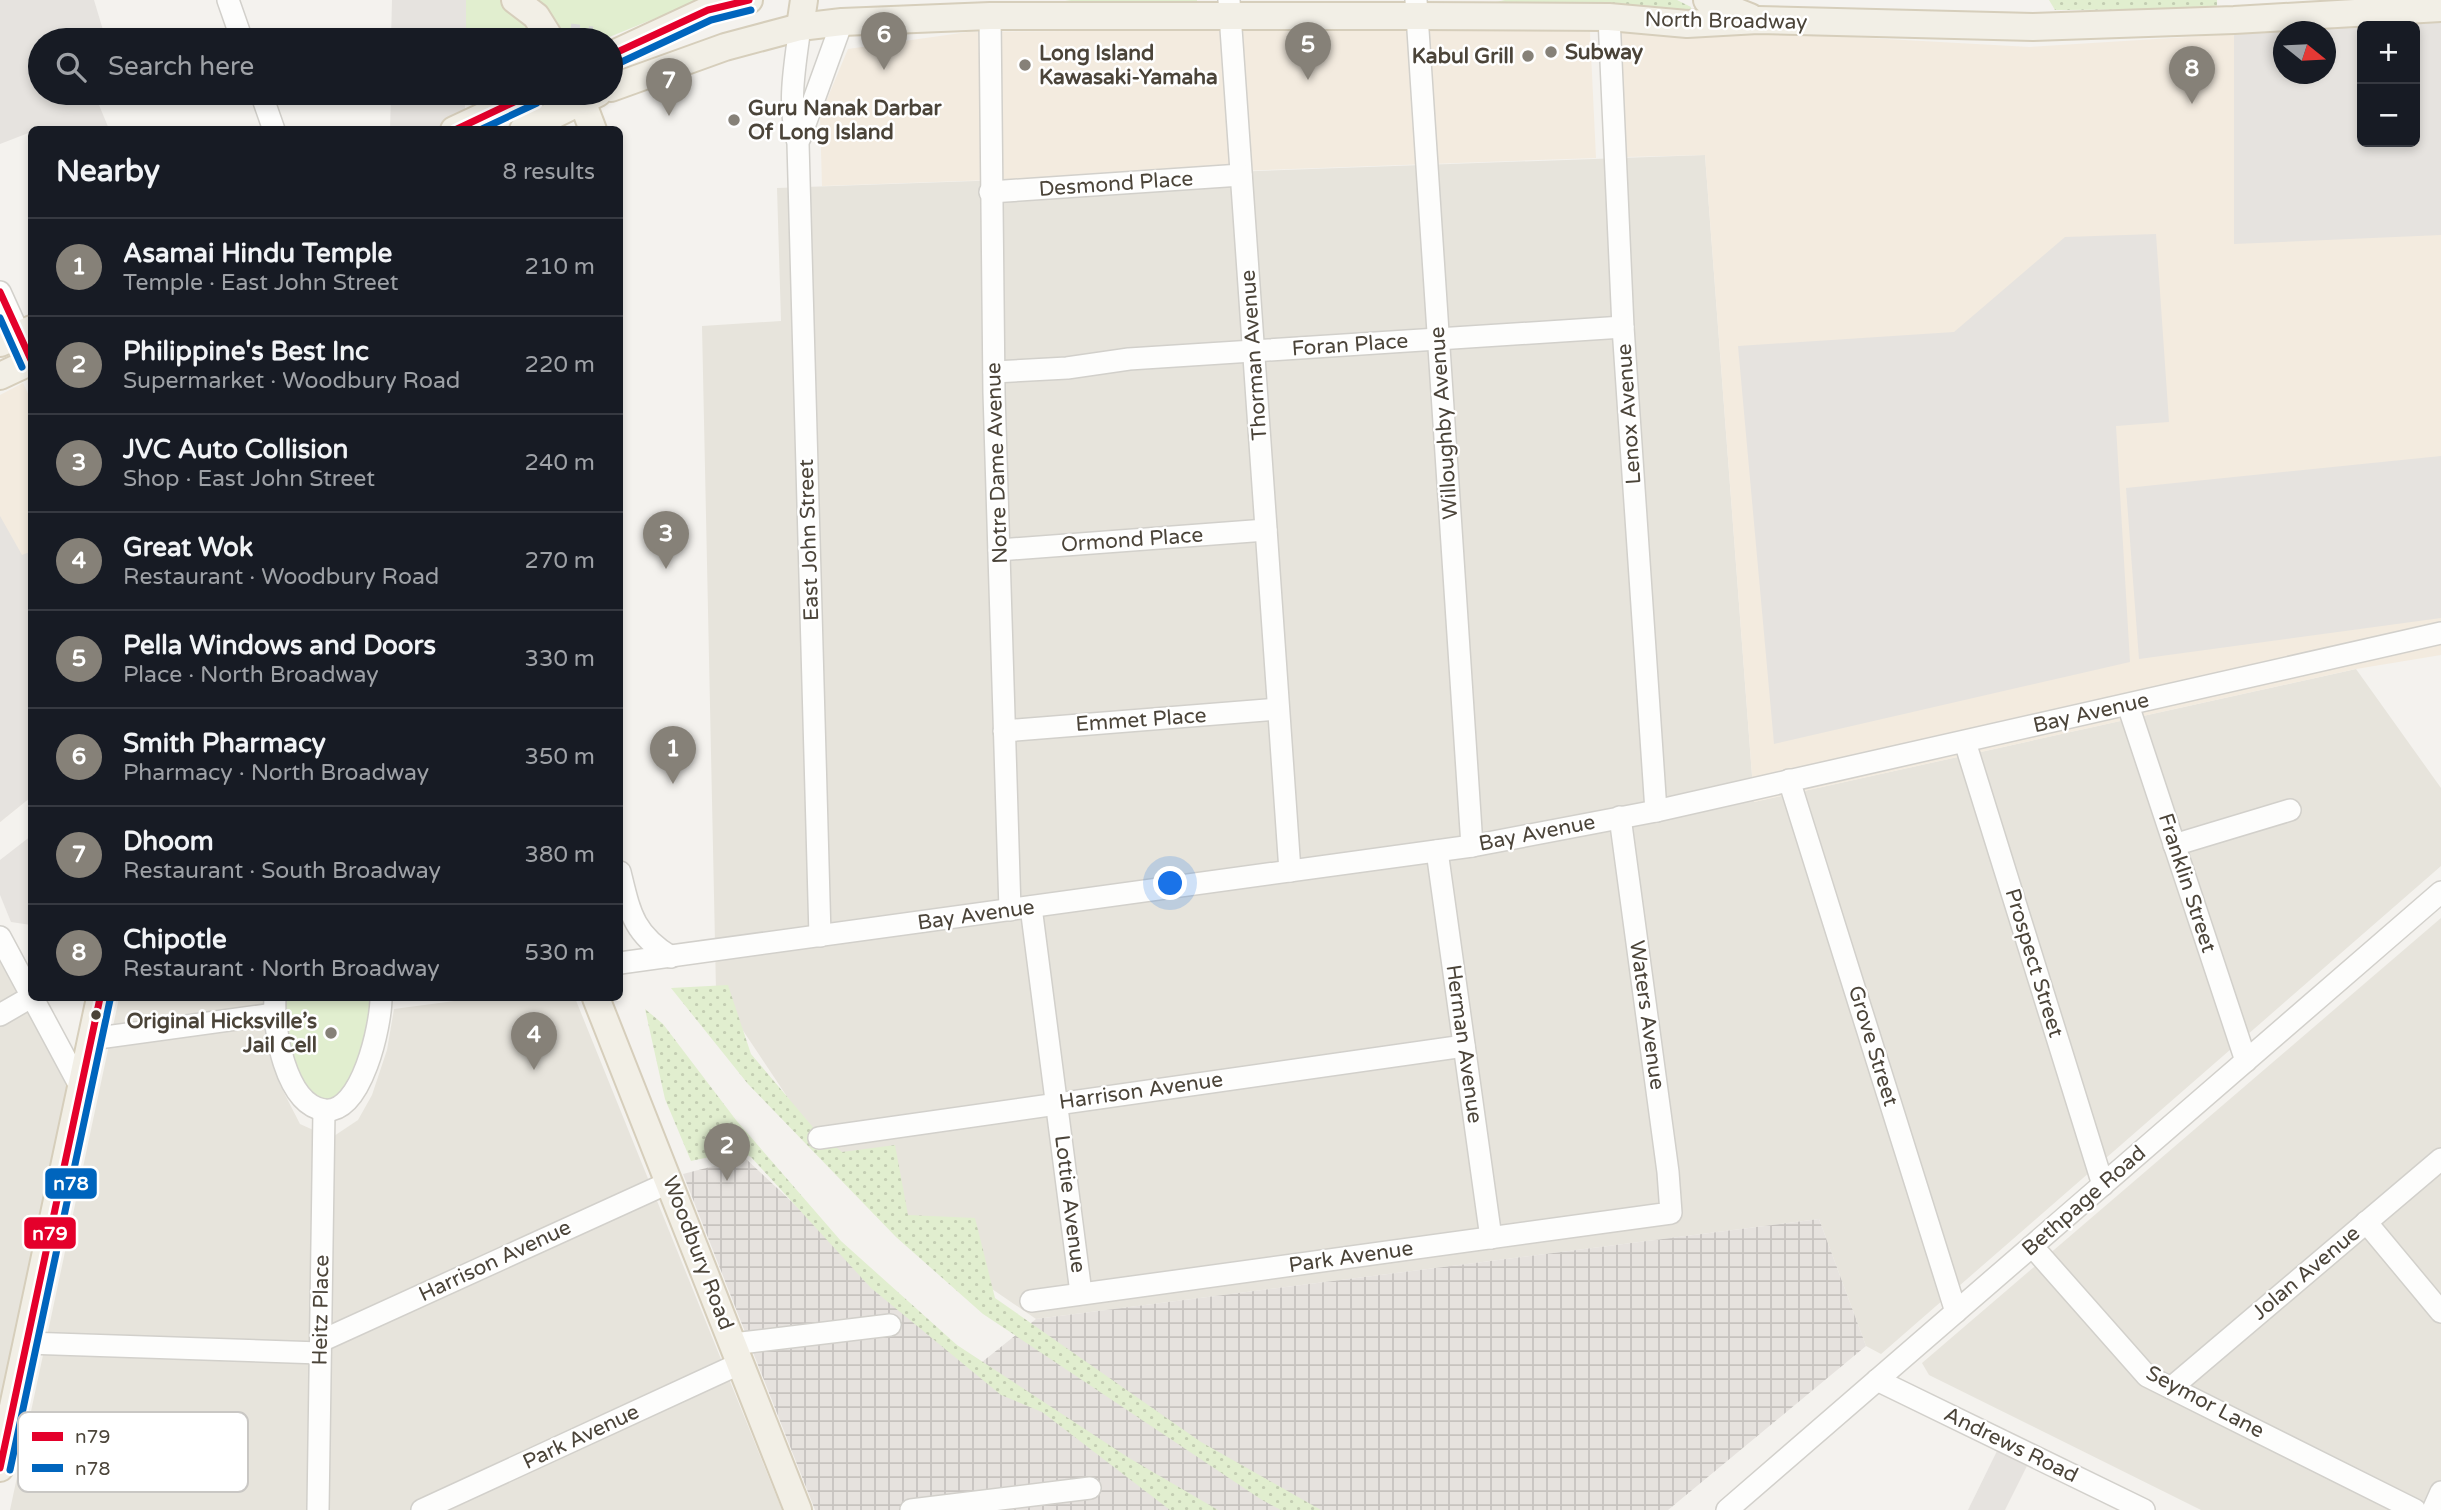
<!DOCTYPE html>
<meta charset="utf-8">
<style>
body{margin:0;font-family:"Varela Round",sans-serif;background:#20242c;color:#f1f3f6}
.controls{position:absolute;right:21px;top:21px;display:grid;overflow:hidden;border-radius:10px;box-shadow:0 4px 10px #0003}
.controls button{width:63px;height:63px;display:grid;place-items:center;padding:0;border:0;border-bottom:2px solid #363941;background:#171b24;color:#f1f3f6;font:35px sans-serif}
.compass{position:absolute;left:2273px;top:21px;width:63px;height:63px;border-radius:50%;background:#171b24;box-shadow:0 4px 10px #0003;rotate:108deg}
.you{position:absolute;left:1171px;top:884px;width:24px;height:24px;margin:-18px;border:5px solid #fff;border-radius:50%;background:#1a73e8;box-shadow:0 0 0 10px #1a73e833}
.badge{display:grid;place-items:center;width:46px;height:46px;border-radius:50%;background:#868178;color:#fff;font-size:23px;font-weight:700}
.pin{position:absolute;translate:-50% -58px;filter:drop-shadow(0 2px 4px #0008)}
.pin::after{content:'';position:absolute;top:37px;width:24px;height:21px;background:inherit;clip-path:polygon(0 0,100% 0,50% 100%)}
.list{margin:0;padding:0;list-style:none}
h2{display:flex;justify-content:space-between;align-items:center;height:91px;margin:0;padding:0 28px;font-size:30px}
h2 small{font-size:23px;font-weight:400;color:#9ea1a6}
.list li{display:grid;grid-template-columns:46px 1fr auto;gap:21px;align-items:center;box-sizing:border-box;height:98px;padding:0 28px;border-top:2px solid #363941}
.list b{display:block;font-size:26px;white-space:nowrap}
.list p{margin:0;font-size:23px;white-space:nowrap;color:#9ea1a6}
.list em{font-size:23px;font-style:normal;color:#9ea1a6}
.icon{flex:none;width:38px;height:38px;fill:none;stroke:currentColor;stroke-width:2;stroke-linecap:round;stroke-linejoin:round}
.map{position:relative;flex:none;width:2441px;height:1510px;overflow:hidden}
.search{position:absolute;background:#171b24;box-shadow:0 4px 10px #0003;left:28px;top:28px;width:595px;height:77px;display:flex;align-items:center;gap:18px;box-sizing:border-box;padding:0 24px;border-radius:38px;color:#9ea1a6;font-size:26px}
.panel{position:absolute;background:#171b24;box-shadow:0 4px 10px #0003;left:28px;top:126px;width:595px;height:875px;border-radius:10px}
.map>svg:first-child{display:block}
.residential{fill:#e7e4dc}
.commercial{fill:#f3ebdf;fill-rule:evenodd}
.industrial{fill:url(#industrial-grid)}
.grass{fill:url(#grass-dots)}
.park{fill:#e1eecf}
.parking{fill:#e6e3df;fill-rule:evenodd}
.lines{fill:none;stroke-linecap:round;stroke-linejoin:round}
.minor-casing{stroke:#d2d0cb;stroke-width:24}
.major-casing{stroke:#d6cebb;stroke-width:30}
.minor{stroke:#fdfdfc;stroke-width:21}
.major{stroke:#f2efe6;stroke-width:26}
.rail{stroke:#dbdbda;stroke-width:5;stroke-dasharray:9 9;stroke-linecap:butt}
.bus-1-casing{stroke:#fff;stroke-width:12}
.bus-2-casing{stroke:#fff;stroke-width:12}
.bus-1{stroke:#e4002b;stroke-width:7}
.bus-2{stroke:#0065bd;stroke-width:7}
.poi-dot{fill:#868178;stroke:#fff;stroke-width:2.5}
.bus-dot{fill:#4b4439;stroke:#fff;stroke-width:2.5}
.labels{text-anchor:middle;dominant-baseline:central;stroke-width:5;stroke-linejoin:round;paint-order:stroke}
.street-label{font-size:21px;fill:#4b4439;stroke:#fff}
.poi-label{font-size:21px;font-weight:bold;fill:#4b4439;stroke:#fff;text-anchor:start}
.key{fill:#fff;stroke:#c9c7c4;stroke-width:2}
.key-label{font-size:19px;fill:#4b4439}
.line-badge{stroke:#fff;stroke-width:2.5}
.badge-label{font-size:19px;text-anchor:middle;font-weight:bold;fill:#fff}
</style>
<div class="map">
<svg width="2441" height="1510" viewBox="0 0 2441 1510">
<defs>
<pattern id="industrial-grid" width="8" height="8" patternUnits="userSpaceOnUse" patternTransform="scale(1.75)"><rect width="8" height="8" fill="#e6e2de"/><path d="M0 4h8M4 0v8" fill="none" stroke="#c7c3bf"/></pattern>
<pattern id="grass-dots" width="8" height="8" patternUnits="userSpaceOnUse" patternTransform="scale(1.75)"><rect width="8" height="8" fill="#e1eecf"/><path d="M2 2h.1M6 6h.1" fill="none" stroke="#c3cdb2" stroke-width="1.8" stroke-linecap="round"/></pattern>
</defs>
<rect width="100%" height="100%" fill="#f4f2ee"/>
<g class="residential">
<path d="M1705,155L1754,802L2356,669L2441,788V866L1881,1354L1866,1346L1819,1219L1036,1319L904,1229L824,1152L716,990L702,326L781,321L777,188Z"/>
<path d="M2441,918V1510H2201L1929,1375L1922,1363Z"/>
<path d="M0,948L69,1088L0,1410Z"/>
<path d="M119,998H270L267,1030L280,1085L300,1124L331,1138L358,1120L372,1095L387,1050L394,1009L477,998H575L782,1510H10Z"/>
</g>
<g class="commercial">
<path d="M2441,21V655L2356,669L1754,802L1705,155L1625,157L1615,24L2030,47ZM2362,26H2415V142H2362ZM2284,32H2326V74H2284Z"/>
<path d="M1441,28L1590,32L1596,158L822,186L820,116L848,49L968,32Z"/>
<path d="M23,383L32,402L31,797L0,822V395Z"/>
</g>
<path class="industrial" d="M745,1158L972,1370L1036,1319L1819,1219L1866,1346L1668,1510H815L683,1174Z"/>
<g class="grass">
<path d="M1071,0H1197V3L1195,7H1065V1Z"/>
<path d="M1505,0H1677L1691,7V12L1496,9V2Z"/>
<path d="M2049,0H2217V6H2207L2205,9L2055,10Z"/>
<path d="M728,985L751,1054L817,1132L842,1152L895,1145L908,1215L975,1218L995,1298L1201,1442L1321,1510H1281L1262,1500L983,1314L896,1237L748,1084L671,988Z"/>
<path d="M645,1009L663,1024L736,1120L841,1241L957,1345L1129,1458L1218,1510H1170L1042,1412L1001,1395L871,1288L751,1157L738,1151L691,1161L665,1099Z"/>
</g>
<g class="park">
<path d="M466,0H700L602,40H465Z"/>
<path d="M278,998H378L363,1070L324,1108L291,1071Z"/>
</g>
<g class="parking">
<path d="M0,0H94L106,40H40V93H94L109,129L32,130L31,132L0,144Z"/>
<path d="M392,0H466V40H391Z"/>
<path d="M2441,8V235L2234,244V20ZM2362,26H2415V142H2362ZM2284,32H2326V74H2284Z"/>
<path d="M391,93H465V125L454,129L390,130Z"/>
<path d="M2156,234L2169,422L2116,426L2130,662L1774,744L1738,346L1954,332L2065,237Z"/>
<path d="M2441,456V618L2139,659L2126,488Z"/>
<path d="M0,516L22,555L32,551L31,797L0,822Z"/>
<path d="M31,836V925L11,922L0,895V860Z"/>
<path d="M1997,1451L2027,1466L2005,1510H1968Z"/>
</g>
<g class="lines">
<defs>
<g id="minor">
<path d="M228,0L242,40"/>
<path d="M1229,0L1290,871"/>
<path d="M1416,0L1472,846"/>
<path d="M990,16L994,393L1010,910"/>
<path d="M1609,17L1623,327L1656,811"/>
<path d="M800,27C795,65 787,105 798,143L820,936"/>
<path d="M261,93L274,130"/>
<path d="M800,138L842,22"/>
<path d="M990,192L1241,175"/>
<path d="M0,292L19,334"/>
<path d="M994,372L1067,368L1129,359L1623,327"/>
<path d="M999,550L1266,530"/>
<path d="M2128,705L2246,1061"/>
<path d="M1004,731L1278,709"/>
<path d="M1965,742L2103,1185"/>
<path d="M1789,780L1956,1312"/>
<path d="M2174,845L2290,810"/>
<path d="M1437,851L1491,1238"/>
<path d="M620,872C630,913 633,933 671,957"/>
<path d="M1031,907L1081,1293"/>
<path d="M0,937L80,1086"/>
<path d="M620,963L1472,846L1656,811L2441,633"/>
<path d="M275,998C273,1028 285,1104 324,1110C362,1115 381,1024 381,998"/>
<path d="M0,1015L31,997"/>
<path d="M91,1039L274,1014"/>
<path d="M819,1138L1464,1046"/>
<path d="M2366,1222L2441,1312"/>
<path d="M2032,1246L2147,1376L2415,1510"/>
<path d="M1031,1301L1671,1213L1668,1172L1620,817"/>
<path d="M321,1341L670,1182"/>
<path d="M26,1343L320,1353"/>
<path d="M733,1344L890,1325"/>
<path d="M1877,1380L2144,1510"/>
<path d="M2171,1388L2441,1159"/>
<path d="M318,1510L324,1110"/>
<path d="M422,1510L741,1363"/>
<path d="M911,1510L1090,1488"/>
<path d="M1727,1510L2441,892"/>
<path d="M2433,1510L2441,1492"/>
</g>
<g id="major">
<path d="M515,0L536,16L551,40"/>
<path d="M1707,0L1750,17"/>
<path d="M800,27L804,0"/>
<path d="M611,55L708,10L749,0"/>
<path d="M611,88L725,47L800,27L842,22L990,16H1417L1609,17L1687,24L1758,20L2033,27L2234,20L2441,8"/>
<path d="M579,93L593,130"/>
<path d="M454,130L533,93"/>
<path d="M523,130L598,93"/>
<path d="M0,343L32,329"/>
<path d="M0,376L32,361"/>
<path d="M596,998L798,1510"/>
<path d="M0,1468L100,998"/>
</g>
</defs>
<use href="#minor" class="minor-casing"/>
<use href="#major" class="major-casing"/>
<use href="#minor" class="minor"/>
<use href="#major" class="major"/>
<path class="rail" d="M571,26L593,29"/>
<defs>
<g id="bus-1">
<path d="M611,55L708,10L749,0"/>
<path d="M455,130L533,93"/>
<path d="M0,292L32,362"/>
<path d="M0,1468L100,998"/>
</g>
<g id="bus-2">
<path d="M615,65L711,20L751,10"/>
<path d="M480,130L537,103"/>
<path d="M0,318L22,367"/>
<path d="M10,1470L110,1000"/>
</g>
</defs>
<use href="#bus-1" class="bus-1-casing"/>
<use href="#bus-2" class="bus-2-casing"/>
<use href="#bus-1" class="bus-1"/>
<use href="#bus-2" class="bus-2"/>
</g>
<g class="poi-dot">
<circle cx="1551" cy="52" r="7"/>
<circle cx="1528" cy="56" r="7"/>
<circle cx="1025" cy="65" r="7"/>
<circle cx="734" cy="120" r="7"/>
<circle cx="331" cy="1033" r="7"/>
</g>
<circle class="bus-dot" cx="96" cy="1015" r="6"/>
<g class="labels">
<g class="street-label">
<text transform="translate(1726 21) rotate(1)">North Broadway</text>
<text transform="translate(1116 184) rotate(-4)">Desmond Place</text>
<text transform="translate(1350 345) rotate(-4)">Foran Place</text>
<text transform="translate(1254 355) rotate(-94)">Thorman Avenue</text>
<text transform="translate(1629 414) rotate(-94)">Lenox Avenue</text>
<text transform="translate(1444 423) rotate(-94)">Willoughby Avenue</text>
<text transform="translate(997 463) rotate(-92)">Notre Dame Avenue</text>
<text transform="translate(809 540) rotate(-92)">East John Street</text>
<text transform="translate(1132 540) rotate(-4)">Ormond Place</text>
<text transform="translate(2091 713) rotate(-13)">Bay Avenue</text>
<text transform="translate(1141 720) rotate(-4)">Emmet Place</text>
<text transform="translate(1537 833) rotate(-11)">Bay Avenue</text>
<text transform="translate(2187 883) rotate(72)">Franklin Street</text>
<text transform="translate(976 915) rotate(-8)">Bay Avenue</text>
<text transform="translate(2034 963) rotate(73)">Prospect Street</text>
<text transform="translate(1647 1015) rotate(82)">Waters Avenue</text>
<text transform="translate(1464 1044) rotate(82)">Herman Avenue</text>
<text transform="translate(1873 1046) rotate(73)">Grove Street</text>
<text transform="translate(1141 1091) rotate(-8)">Harrison Avenue</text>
<text transform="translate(2084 1201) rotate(-41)">Bethpage Road</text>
<text transform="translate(1070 1204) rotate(83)">Lottie Avenue</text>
<text transform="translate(698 1253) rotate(69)">Woodbury Road</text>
<text transform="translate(1351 1257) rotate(-8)">Park Avenue</text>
<text transform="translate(495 1261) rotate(-25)">Harrison Avenue</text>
<text transform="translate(2306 1273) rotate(-40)">Jolan Avenue</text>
<text transform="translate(321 1310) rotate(-89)">Heitz Place</text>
<text transform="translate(2205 1402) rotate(28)">Seymor Lane</text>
<text transform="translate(581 1437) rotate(-25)">Park Avenue</text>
<text transform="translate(2011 1445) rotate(26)">Andrews Road</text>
</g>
<g class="poi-label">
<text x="1565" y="52">Subway</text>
<text x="1039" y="53">Long Island<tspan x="1039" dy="24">Kawasaki-Yamaha</tspan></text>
<text x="1514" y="56" text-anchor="end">Kabul Grill</text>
<text x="748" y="108">Guru Nanak Darbar<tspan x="748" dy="24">Of Long Island</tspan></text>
<text x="317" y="1021" text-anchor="end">Original Hicksville’s<tspan x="317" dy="24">Jail Cell</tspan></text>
</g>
</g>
<rect x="18" y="1412" width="230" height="80" rx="10" class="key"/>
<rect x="32" y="1432" width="31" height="9" fill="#e4002b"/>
<rect x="32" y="1464" width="31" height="8" fill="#0065bd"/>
<g class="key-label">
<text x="75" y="1443">n79</text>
<text x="75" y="1475">n78</text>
</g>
<g class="line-badge">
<rect x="44" y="1167" width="54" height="33" rx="7" fill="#0065bd"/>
<rect x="23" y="1216" width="54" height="34" rx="7" fill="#e4002b"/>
</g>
<g class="badge-label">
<text x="71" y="1190">n78</text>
<text x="50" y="1240">n79</text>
</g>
</svg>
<div class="controls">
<button>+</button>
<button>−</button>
</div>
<svg class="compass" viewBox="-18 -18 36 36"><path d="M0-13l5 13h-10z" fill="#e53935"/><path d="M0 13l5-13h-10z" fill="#9ea1a6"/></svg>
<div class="you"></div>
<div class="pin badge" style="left:673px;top:784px">1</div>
<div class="pin badge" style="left:727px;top:1181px">2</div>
<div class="pin badge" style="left:666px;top:569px">3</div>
<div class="pin badge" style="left:534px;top:1070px">4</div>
<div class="pin badge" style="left:1308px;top:80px">5</div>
<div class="pin badge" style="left:884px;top:70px">6</div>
<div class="pin badge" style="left:669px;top:116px">7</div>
<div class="pin badge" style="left:2192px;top:104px">8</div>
<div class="search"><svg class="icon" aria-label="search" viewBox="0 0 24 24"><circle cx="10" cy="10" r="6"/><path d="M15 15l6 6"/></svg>Search here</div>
<section class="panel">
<h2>Nearby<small>8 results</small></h2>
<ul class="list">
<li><span class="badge">1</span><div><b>Asamai Hindu Temple</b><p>Temple · East John Street</p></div><em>210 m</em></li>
<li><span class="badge">2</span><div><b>Philippine's Best Inc</b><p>Supermarket · Woodbury Road</p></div><em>220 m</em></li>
<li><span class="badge">3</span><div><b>JVC Auto Collision</b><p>Shop · East John Street</p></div><em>240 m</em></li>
<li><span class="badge">4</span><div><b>Great Wok</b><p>Restaurant · Woodbury Road</p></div><em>270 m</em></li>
<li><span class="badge">5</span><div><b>Pella Windows and Doors</b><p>Place · North Broadway</p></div><em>330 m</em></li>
<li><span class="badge">6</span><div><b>Smith Pharmacy</b><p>Pharmacy · North Broadway</p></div><em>350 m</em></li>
<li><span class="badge">7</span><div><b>Dhoom</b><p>Restaurant · South Broadway</p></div><em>380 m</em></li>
<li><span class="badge">8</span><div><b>Chipotle</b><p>Restaurant · North Broadway</p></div><em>530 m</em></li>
</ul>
</section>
</div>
